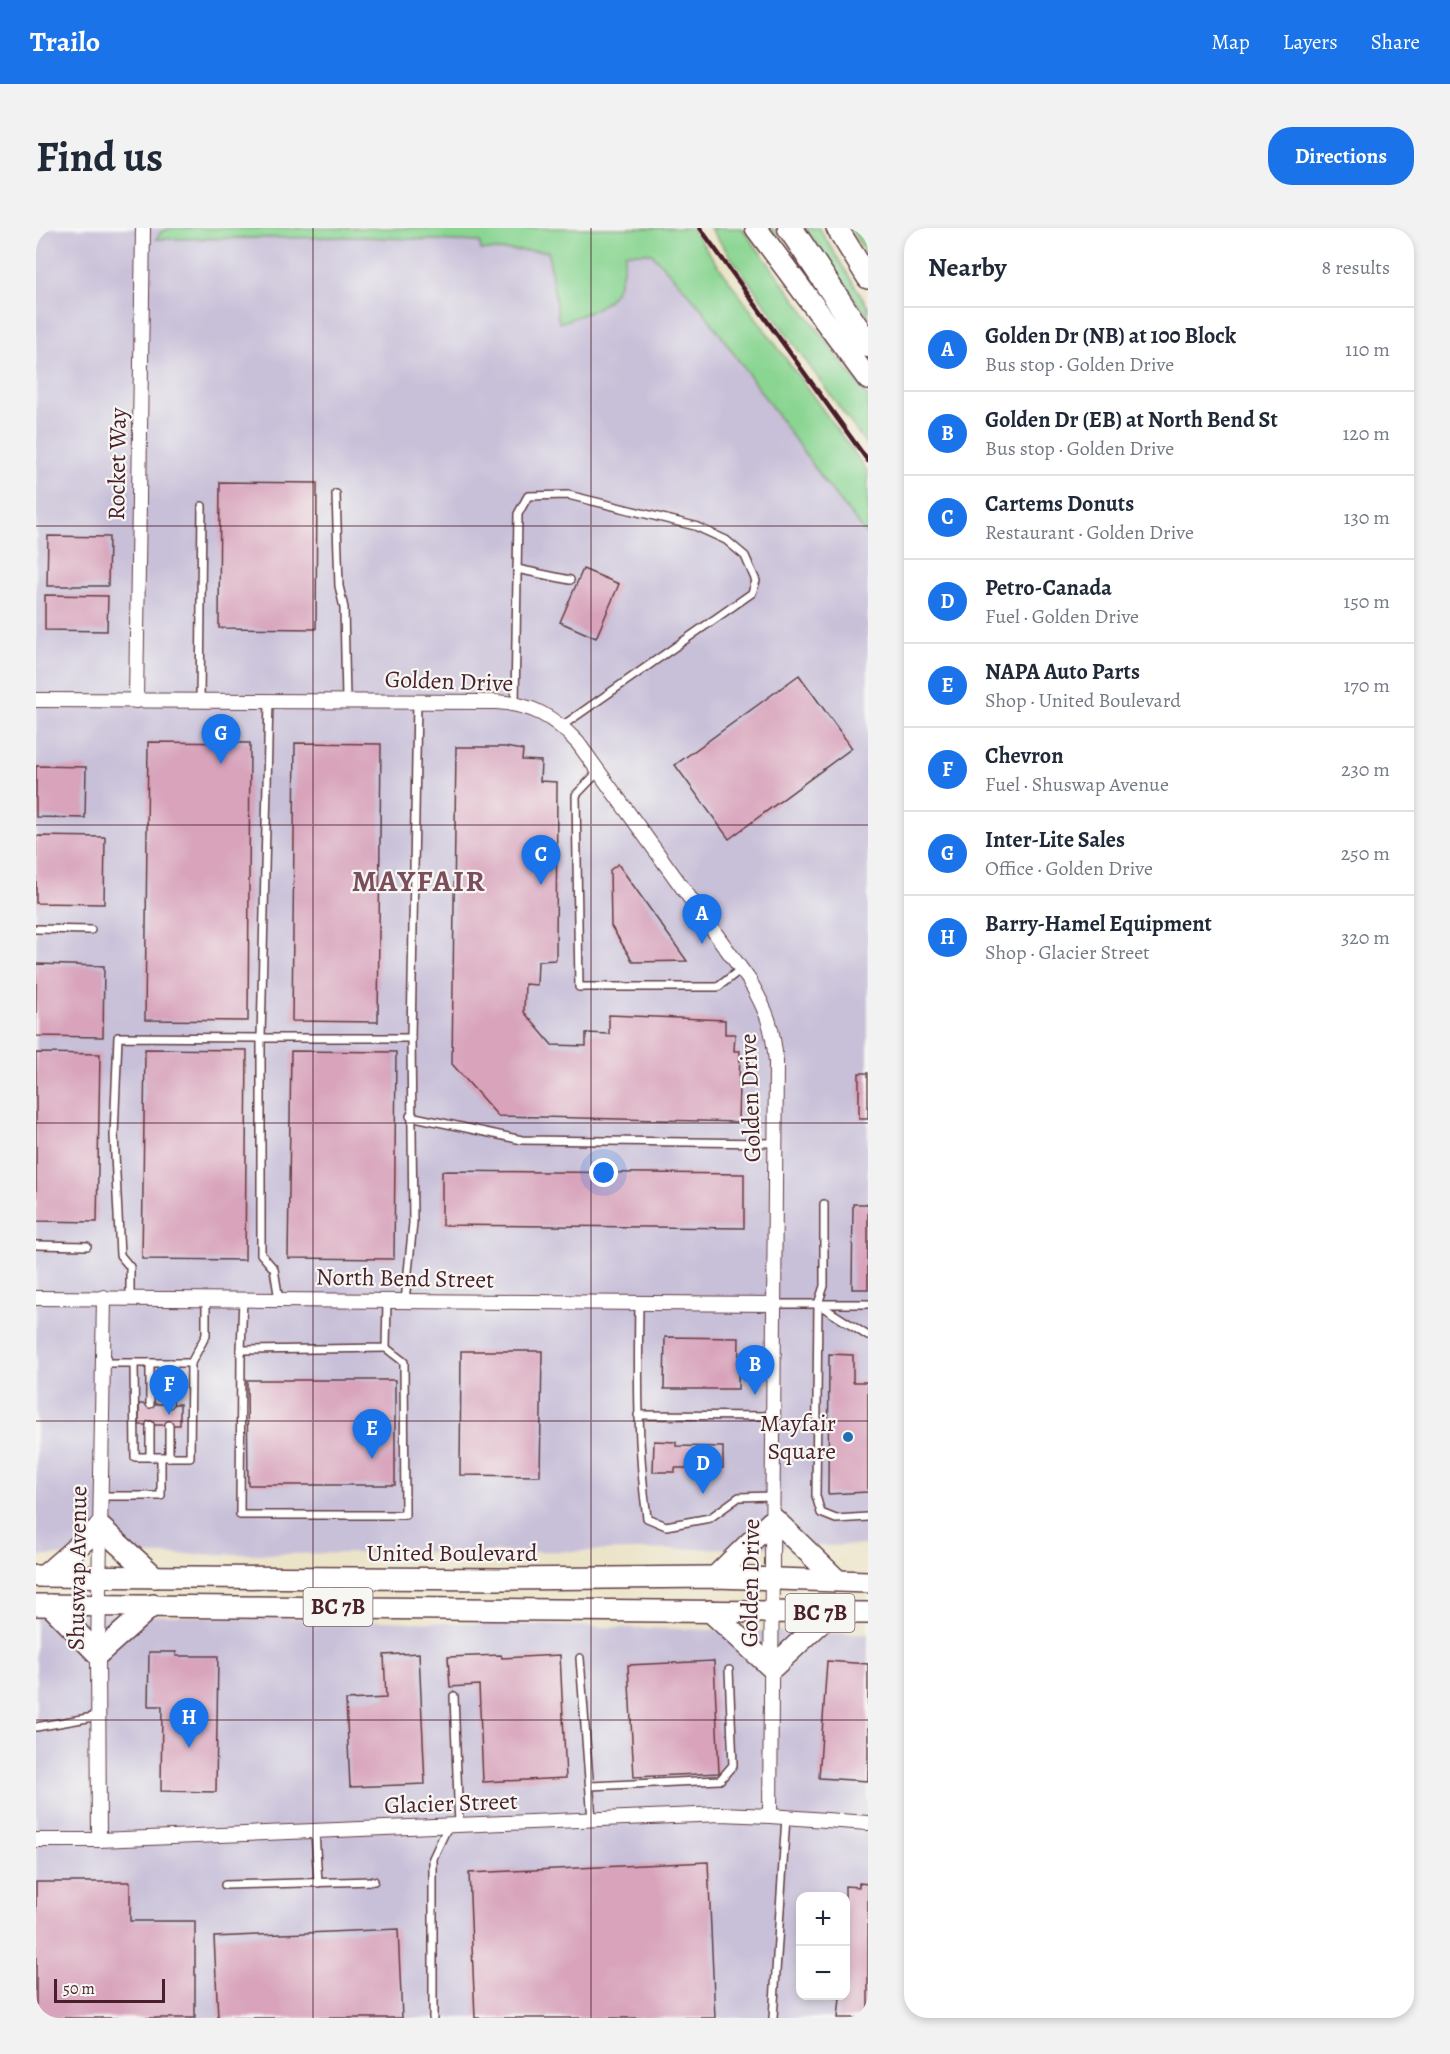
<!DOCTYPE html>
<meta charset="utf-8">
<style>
body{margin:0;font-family:Alegreya,serif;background:#f2f2f3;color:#1f2937}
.controls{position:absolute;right:18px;bottom:18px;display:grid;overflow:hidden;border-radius:12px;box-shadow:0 3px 9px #0003}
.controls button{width:54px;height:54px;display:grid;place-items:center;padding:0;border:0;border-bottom:2px solid #e0e1e3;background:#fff;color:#1f2937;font:30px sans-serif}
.scale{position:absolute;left:18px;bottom:15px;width:111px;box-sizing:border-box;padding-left:6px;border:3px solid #4a1f2b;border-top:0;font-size:16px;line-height:21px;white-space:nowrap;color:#4a1f2b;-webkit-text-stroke:4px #f6f6f2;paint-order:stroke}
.you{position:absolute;left:568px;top:945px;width:21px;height:21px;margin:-15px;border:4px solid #fff;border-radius:50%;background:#1a73e8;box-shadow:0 0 0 9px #1a73e833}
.badge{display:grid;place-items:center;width:39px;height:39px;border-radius:50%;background:#1a73e8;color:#fff;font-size:20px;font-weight:700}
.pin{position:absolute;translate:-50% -50px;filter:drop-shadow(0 2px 3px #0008)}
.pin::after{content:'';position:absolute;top:32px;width:21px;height:18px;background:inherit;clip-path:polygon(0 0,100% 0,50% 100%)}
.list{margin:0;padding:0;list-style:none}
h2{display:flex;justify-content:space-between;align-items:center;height:78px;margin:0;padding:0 24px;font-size:26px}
h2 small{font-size:20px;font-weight:400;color:#747a83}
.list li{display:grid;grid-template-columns:39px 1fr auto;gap:18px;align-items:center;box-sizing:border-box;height:84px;padding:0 24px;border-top:2px solid #e0e1e3}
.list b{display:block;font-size:22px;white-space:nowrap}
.list p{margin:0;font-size:20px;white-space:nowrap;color:#747a83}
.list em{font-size:20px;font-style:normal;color:#747a83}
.map{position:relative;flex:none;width:832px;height:1790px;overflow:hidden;border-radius:24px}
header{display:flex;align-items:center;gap:36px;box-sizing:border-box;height:84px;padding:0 30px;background:#1a73e8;color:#fff}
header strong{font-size:28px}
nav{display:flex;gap:33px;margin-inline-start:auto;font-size:21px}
.intro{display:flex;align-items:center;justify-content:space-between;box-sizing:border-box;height:144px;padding:0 36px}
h1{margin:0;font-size:42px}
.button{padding:15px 27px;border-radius:24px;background:#1a73e8;color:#fff;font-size:21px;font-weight:700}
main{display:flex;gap:36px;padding:0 36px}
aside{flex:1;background:#fff;border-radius:24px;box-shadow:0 3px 9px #0003}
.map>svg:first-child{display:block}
.industrial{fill:#c8bfd8;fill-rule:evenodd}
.green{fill:#8ad592;stroke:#6a7a5e;stroke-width:1.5}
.building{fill:#d8a3bb}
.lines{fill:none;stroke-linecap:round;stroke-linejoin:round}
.lane-casing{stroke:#623d43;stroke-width:10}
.street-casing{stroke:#623d43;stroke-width:16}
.primary-casing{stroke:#623d43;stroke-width:24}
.highway-casing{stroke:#623d43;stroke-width:27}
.lane{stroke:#fff;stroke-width:7}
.street{stroke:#fff;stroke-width:14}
.primary{stroke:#fff;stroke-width:21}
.highway{stroke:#fff;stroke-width:24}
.rail{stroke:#4a1f2b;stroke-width:4.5}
.grid{fill:none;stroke:#4a1f2b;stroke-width:1.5;stroke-opacity:0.55}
.poi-dot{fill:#1f6fb2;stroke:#f6f6f2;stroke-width:2}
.labels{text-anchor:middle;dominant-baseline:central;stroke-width:4.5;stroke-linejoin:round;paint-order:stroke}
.shield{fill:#f6f6f2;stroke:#7e6067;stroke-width:1.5}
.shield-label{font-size:22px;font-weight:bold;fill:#4a1f2b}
.street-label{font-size:24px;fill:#4a1f2b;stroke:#f6f6f2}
.poi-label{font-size:24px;fill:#4a1f2b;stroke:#f6f6f2;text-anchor:end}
.district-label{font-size:30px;font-weight:bold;letter-spacing:1.5px;fill:#7c4d5d;stroke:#f6f6f2}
</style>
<header>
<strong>Trailo</strong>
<nav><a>Map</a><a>Layers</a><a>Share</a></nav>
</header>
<div class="intro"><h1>Find us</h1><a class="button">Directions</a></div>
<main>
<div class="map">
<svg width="832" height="1790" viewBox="0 0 832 1790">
<rect width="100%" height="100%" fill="#f6f6f2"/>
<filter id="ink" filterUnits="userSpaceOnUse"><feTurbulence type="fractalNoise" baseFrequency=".0167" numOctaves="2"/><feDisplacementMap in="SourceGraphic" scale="12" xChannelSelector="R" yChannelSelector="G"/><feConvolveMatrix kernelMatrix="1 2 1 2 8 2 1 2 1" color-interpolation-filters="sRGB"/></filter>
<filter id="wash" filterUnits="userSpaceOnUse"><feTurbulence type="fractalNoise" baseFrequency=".008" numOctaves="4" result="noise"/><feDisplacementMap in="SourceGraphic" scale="24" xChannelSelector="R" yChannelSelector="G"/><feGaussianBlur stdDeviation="1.35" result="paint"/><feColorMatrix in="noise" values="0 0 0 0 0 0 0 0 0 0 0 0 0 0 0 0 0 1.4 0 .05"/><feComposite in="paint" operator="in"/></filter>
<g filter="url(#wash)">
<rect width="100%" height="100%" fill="#ece4c8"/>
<g class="industrial">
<path d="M0,0H545L632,16L832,293V1317L554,1323L0,1328Z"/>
<path d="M0,1384L832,1406V1790H0ZM764,1668H810V1768H764Z"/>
</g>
<g class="green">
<path d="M134,0H655L832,244V308L791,257L664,78L615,25H589C586,75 566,80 523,95L512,23L445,22L444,14L328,9L120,11L125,4Z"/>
<path d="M674,0H706L832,169V219Z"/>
<path d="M729,0H736L760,31L832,136Z"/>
<path d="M769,0H783L832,79V89Z"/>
<path d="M814,0H832V29Z"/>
</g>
<g id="blocks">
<g class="building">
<path d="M184,254L281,255L280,401L183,400Z"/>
<path d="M12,308L73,309L72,358H11Z"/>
<path d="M547,341L583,356L560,410L524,394Z"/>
<path d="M9,367L72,368L71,403L9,402Z"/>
<path d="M763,447L816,520L693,611L639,537Z"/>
<path d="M112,514L214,515L212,793L109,792Z"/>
<path d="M259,515L345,516L342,794L256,793Z"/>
<path d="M420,519H469L487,522L486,532L505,533L504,553L521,554L520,732L502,733L501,757L489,756L488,784L516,817L550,818V805L573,806V787L689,792V806H699L698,823H704L702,894L462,888L416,836Z"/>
<path d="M0,538L50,539L49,590L0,589Z"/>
<path d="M0,608L69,609L68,676L0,675Z"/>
<path d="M582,636L651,733L597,734L575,698L574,642Z"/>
<path d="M0,736L68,738L67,809L0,808Z"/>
<path d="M109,821L211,822L209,1032L106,1031Z"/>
<path d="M255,823L360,824L358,1031L252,1030Z"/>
<path d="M0,825L64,826L61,994L0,993Z"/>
<rect x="823" y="845" width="9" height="46"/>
<path d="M406,943L708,946V1000L406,997Z"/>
<path d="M817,976H832V1061H816Z"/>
<path d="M629,1109L703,1110L702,1161H628Z"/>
<path d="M425,1123H506L504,1248L424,1247Z"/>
<path d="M793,1126L817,1127V1154H832V1264L792,1266Z"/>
<path d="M211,1152H359V1257H212Z"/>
<rect x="103" y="1176" width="41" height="21"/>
<path d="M618,1213L640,1214V1218L687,1219V1240H639V1244H617Z"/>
<path d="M113,1424H140V1428H182L180,1564L125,1563L126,1478H112Z"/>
<path d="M383,1425L389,1556L314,1559L310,1472L350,1470L348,1427Z"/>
<path d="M465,1427L466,1430L524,1427L530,1550L447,1554L443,1457L414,1459L412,1429Z"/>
<path d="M678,1433L683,1545L598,1549L592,1437Z"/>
<path d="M791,1433L832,1436V1553L783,1550Z"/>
<path d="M672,1634L679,1790H439L433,1645Z"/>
<path d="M0,1654H94V1693H159V1790H0Z"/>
<path d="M823,1655L832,1656V1790H802L804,1770L791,1769V1768H810L809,1658L823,1659Z"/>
<path d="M362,1701L366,1790H182L178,1709Z"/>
</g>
</g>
</g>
<g filter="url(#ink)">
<use href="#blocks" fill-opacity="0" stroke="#623d43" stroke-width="1.5"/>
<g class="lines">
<defs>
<g id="lane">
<path d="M300,266L303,358L308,380L310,472"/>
<path d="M481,341L534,352"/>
<path d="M164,473L166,278"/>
<path d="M479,476L482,286L492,268L532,267L659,298L690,312L709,328L720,353L716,365L526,498"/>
<path d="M562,544L540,567L543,759H682L705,741"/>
<path d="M0,701L55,702"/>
<path d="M375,810L381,474"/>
<path d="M374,888L486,912L739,915"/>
<path d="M788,976V1058L782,1076L780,1268L785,1285L800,1291L832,1289"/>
<path d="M0,1017L51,1018"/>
<path d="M94,1069V1039L84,1027L78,907L82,809L225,810L233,472"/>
<path d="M207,1071L205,1122L350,1120L351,1073"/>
<path d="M243,1072L238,1041L225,1026V810H375L377,995L369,1073"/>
<path d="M603,1075C602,1147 601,1218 611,1290L630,1298L674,1290L703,1269L737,1268"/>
<path d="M738,1076H832"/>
<path d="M782,1076L832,1108"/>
<path d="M205,1122L204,1287H369L368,1134L350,1120"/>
<path d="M67,1135H155L170,1107V1070"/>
<path d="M98,1135L99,1229H154L155,1135"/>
<path d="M114,1135V1176"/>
<path d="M133,1176L134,1135"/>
<path d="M602,1187L737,1188"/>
<path d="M114,1229V1197"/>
<path d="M133,1229V1197"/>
<path d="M65,1268H125V1229"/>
<path d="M544,1430L556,1592"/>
<path d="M418,1468L423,1597"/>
<path d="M0,1499L63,1488"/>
<path d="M554,1558L684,1552L697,1537L693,1442"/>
<path d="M279,1603L282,1655"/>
<path d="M189,1657L338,1653"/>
<path d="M397,1790V1630L412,1598"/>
<path d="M737,1790L750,1589"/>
</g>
<g id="street">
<path d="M0,472L460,474C496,476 518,489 542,515L713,752C731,783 737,799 740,834L734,1588"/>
<path d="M100,473L107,0"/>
<path d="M0,1070L738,1076"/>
<path d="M0,1612H63L685,1586L734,1588L832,1595"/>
<path d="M63,1612L62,1426L68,1069"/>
</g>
<g id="primary">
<path d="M720,0L832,151"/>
<path d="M801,0L832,50"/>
<path d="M0,1348L465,1351L679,1349L832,1354"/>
<path d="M8,1348L64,1299L119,1349"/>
<path d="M679,1349L738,1291L801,1352"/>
<path d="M0,1377L832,1385"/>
<path d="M14,1377L62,1426L117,1377"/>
<path d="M674,1383L736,1440L795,1385"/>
</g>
<path id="highway" d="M754,0L832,117"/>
</defs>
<use href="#lane" class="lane-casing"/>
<use href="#street" class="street-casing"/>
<use href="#primary" class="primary-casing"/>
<use href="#highway" class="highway-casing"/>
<use href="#lane" class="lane"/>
<use href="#street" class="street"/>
<use href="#primary" class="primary"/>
<use href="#highway" class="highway"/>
<path class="rail" d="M664,0L832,233"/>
</g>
</g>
<path class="grid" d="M277,0V1790M555,0V1790M0,298H832M0,597H832M0,895H832M0,1193H832M0,1492H832"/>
<circle class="poi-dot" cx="812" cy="1209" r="6"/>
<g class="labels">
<g class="shield">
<rect x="267.5" y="1360" width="69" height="38" rx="4.5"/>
<rect x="749.5" y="1366" width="69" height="38" rx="4.5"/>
</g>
<g class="shield-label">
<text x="302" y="1379">BC 7B</text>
<text x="784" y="1385">BC 7B</text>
</g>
<g class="street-label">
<text transform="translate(81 236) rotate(-89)">Rocket Way</text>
<text transform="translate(413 453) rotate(2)">Golden Drive</text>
<text transform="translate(714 870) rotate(-92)">Golden Drive</text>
<text transform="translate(369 1050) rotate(1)">North Bend Street</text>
<text x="416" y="1325">United Boulevard</text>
<text transform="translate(41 1340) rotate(-89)">Shuswap Avenue</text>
<text transform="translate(714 1355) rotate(-89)">Golden Drive</text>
<text transform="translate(415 1575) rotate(-2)">Glacier Street</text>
</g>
<g class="poi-label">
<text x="800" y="1195">Mayfair<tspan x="800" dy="28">Square</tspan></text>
</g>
<g class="district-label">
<text x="383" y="653">MAYFAIR</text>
</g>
</g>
</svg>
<div class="controls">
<button>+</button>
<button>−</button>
</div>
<div class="scale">50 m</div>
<div class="you"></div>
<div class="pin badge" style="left:666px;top:716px">A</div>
<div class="pin badge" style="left:719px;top:1167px">B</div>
<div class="pin badge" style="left:505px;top:657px">C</div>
<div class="pin badge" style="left:667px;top:1266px">D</div>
<div class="pin badge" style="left:336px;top:1231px">E</div>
<div class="pin badge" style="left:133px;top:1187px">F</div>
<div class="pin badge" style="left:185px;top:536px">G</div>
<div class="pin badge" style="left:153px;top:1520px">H</div>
</div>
<aside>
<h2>Nearby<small>8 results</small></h2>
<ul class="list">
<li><span class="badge">A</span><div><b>Golden Dr (NB) at 100 Block</b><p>Bus stop · Golden Drive</p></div><em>110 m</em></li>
<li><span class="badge">B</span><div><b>Golden Dr (EB) at North Bend St</b><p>Bus stop · Golden Drive</p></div><em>120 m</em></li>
<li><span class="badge">C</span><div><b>Cartems Donuts</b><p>Restaurant · Golden Drive</p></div><em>130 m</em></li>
<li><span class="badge">D</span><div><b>Petro-Canada</b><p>Fuel · Golden Drive</p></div><em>150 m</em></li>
<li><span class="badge">E</span><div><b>NAPA Auto Parts</b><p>Shop · United Boulevard</p></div><em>170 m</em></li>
<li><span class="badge">F</span><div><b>Chevron</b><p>Fuel · Shuswap Avenue</p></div><em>230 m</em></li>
<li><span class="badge">G</span><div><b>Inter-Lite Sales</b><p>Office · Golden Drive</p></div><em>250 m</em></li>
<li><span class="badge">H</span><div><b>Barry-Hamel Equipment</b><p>Shop · Glacier Street</p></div><em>320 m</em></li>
</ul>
</aside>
</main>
